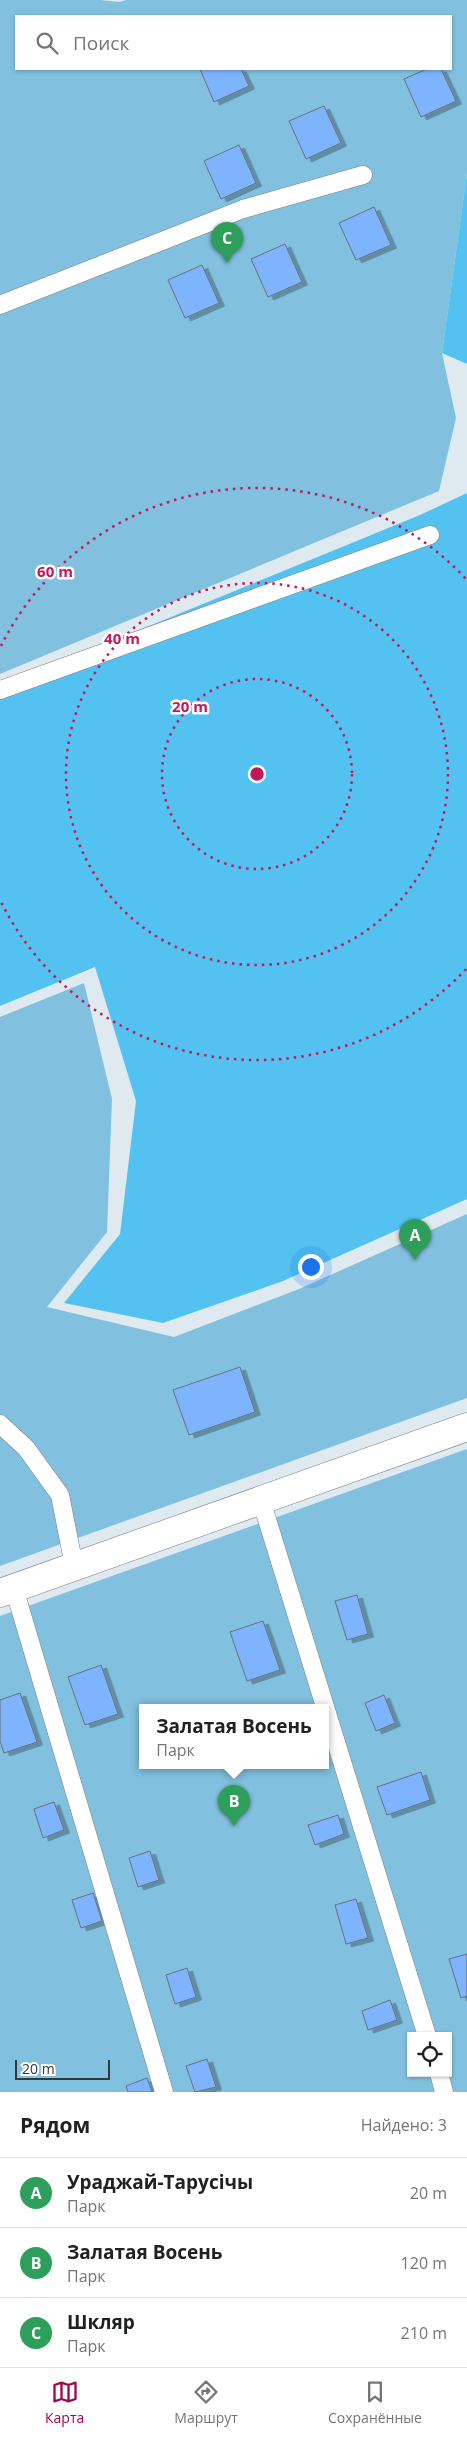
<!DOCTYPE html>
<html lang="ru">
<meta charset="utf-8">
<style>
body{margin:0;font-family:"Open Sans",sans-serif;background:#f2f2f2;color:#202124}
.controls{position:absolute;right:15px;bottom:15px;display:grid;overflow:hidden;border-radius:0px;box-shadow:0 1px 4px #0004}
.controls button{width:45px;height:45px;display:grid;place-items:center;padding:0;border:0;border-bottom:1px solid #e0e0e0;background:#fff;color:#202124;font:25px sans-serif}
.scale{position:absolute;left:15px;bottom:12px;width:95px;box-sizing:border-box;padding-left:5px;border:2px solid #34383a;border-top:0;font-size:14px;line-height:18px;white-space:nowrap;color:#34383a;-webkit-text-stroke:4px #fff;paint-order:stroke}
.you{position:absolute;left:310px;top:1266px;width:18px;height:18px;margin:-12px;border:4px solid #fff;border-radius:50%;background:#1a73e8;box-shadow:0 0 0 8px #1a73e833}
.badge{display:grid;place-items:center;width:32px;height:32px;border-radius:50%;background:#9e0851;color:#fff;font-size:16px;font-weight:700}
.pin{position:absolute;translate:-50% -41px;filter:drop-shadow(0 1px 2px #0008)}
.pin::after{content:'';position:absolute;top:26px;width:18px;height:15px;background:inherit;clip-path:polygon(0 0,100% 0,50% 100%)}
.popup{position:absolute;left:139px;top:1704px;width:190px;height:65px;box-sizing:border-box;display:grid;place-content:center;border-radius:0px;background:#fff;filter:drop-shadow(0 1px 4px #0005);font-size:16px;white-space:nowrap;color:#757577}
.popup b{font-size:19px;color:#202124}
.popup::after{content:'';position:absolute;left:50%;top:100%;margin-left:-10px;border:10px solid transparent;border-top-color:#fff}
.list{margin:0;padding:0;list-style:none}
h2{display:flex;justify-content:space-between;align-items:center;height:65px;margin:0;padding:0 20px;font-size:21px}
h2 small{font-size:16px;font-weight:400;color:#757577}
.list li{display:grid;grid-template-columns:32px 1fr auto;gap:15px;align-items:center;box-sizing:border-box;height:70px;padding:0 20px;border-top:1px solid #e0e0e0}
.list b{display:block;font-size:19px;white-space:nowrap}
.list p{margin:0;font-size:16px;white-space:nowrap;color:#757577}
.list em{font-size:16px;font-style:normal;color:#757577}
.icon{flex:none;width:28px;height:28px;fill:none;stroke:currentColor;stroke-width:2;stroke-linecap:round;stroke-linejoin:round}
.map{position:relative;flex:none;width:467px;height:2092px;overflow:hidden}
.search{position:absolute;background:#fff;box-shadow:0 1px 4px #0004;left:15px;right:15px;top:15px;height:55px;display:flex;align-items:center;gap:12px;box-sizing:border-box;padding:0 18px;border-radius:0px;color:#757577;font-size:19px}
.sheet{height:275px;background:#fff}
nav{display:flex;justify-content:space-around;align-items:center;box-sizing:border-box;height:70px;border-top:1px solid #e0e0e0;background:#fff;font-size:14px;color:#757577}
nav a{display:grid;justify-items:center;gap:2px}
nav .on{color:#9e0851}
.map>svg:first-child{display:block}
.green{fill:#81c0de;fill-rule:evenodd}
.forest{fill:#54c2f1}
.building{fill:#7db4fd;stroke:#6a7078;filter:url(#shadow)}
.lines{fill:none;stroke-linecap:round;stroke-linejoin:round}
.lane-casing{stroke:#798388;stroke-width:19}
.secondary-casing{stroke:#798388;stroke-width:29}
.lane{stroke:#fff;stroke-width:18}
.secondary{stroke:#fff;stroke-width:28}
.ring{fill:none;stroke:#c2185b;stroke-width:2.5;stroke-dasharray:2.5 5}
.centre{fill:#c2185b;stroke:#fff;stroke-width:2.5}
.ring-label{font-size:15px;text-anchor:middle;font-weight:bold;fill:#c2185b;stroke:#fff;stroke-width:5;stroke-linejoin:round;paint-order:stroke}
</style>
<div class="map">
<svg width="467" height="2092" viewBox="0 0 467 2092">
<defs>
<filter id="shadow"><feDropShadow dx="5.5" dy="3" stdDeviation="0" flood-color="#0004"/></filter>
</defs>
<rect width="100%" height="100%" fill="#dfeaf0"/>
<g class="green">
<path d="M0,0H100L120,2L126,0H467V173L442,353L456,418L439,491L0,674ZM16,16H451V69H16Z"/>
<path d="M84,983L112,1099L107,1232L47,1307L174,1337L299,1289L467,1214V1398L0,1566V1017Z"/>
<path d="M467,1449V2092H0V1616ZM143,1707H325V1765H143ZM411,2036H448V2073H411Z"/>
</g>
<g class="forest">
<path d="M467,173V364L442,353Z"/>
<path d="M467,493V1199L283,1281L163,1323L64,1303L120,1234L136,1101L95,967L0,1006V687L420,515Z"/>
</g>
<g class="building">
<path d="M200,69H241L249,86L214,102Z"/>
<path d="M427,69H441L456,101L421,117L404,79Z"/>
<path d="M324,106L341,143L306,159L289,121Z"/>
<path d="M239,145L256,183L221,199L204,161Z"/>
<path d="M374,207L391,245L356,260L339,223Z"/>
<path d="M285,244L302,282L268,297L251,259Z"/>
<path d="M202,265L219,303L185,318L168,280Z"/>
<path d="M240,1367L255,1412L189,1435L173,1390Z"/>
<path d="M357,1595L368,1634L347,1640L335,1601Z"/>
<path d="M263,1621L280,1670L247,1681L230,1632Z"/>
<path d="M101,1665L118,1714L85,1725L68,1677Z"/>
<path d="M20,1693L37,1742L4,1753L0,1741V1700Z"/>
<path d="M384,1695L395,1723L376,1731L365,1703Z"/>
<path d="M421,1772L430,1800L387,1815L377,1787Z"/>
<path d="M54,1802L64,1830L43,1838L34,1809Z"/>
<path d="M338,1815L344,1834L315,1845L308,1825Z"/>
<path d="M150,1851L159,1880L138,1887L129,1858Z"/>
<path d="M93,1893L102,1921L81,1928L72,1900Z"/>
<path d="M356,1899L368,1938L346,1944L335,1905Z"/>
<path d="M467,1954V1996L461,1998L449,1959Z"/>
<path d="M187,1968L196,1997L175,2004L166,1975Z"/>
<path d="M390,2000L397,2020L368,2030L362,2011Z"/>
<path d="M207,2059L216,2087L195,2092L186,2066Z"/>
<path d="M147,2078L152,2092H128L126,2086Z"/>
</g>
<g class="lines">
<defs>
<g id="lane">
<path d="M0,305L243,209L363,175"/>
<path d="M0,690L430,535"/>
<path d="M0,1424L26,1448L60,1495L74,1566"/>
<path d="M261,1500L427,2036"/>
<path d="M14,1588L164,2092"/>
<path d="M439,2073L444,2092"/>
</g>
<path id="secondary" d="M0,1593L467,1427"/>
</defs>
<use href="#lane" class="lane-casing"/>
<use href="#secondary" class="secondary-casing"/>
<use href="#lane" class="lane"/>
<use href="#secondary" class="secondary"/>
</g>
<g class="ring">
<circle cx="257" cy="774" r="95"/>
<circle cx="257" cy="774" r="191"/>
<path d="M466 969A286 286 0 0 1 1 902M1 646A286 286 0 0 1 466 579"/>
</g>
<circle cx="257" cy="774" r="8" class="centre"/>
<g class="ring-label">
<text x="55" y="577">60 m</text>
<text x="122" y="644">40 m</text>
<text x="190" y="712">20 m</text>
</g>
</svg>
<div class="controls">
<button><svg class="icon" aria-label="locate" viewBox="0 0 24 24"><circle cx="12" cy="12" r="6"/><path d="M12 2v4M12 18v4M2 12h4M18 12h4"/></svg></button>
</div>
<div class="scale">20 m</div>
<div class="you"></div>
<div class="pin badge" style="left:415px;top:1260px;background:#2e9e5b">A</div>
<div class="pin badge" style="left:234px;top:1826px;background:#2e9e5b">B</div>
<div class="popup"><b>Залатая Восень</b>Парк</div>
<div class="pin badge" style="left:227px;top:263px;background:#2e9e5b">C</div>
<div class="search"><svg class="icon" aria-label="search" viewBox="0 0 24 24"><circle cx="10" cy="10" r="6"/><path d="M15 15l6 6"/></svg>Поиск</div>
</div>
<section class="sheet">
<h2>Рядом<small>Найдено: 3</small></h2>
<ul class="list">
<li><span class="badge" style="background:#2e9e5b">A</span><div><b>Ураджай-Тарусічы</b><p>Парк</p></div><em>20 m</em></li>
<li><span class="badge" style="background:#2e9e5b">B</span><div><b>Залатая Восень</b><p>Парк</p></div><em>120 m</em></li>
<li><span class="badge" style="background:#2e9e5b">C</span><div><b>Шкляр</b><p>Парк</p></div><em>210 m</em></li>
</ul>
</section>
<nav>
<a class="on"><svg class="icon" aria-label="map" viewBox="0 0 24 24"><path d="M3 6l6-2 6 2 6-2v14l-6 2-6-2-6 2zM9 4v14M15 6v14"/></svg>Карта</a>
<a><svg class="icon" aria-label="directions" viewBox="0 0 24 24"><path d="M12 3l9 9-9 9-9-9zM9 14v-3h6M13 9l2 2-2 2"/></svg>Маршрут</a>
<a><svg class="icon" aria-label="saved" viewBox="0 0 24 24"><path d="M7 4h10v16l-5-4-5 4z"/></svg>Сохранённые</a>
</nav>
